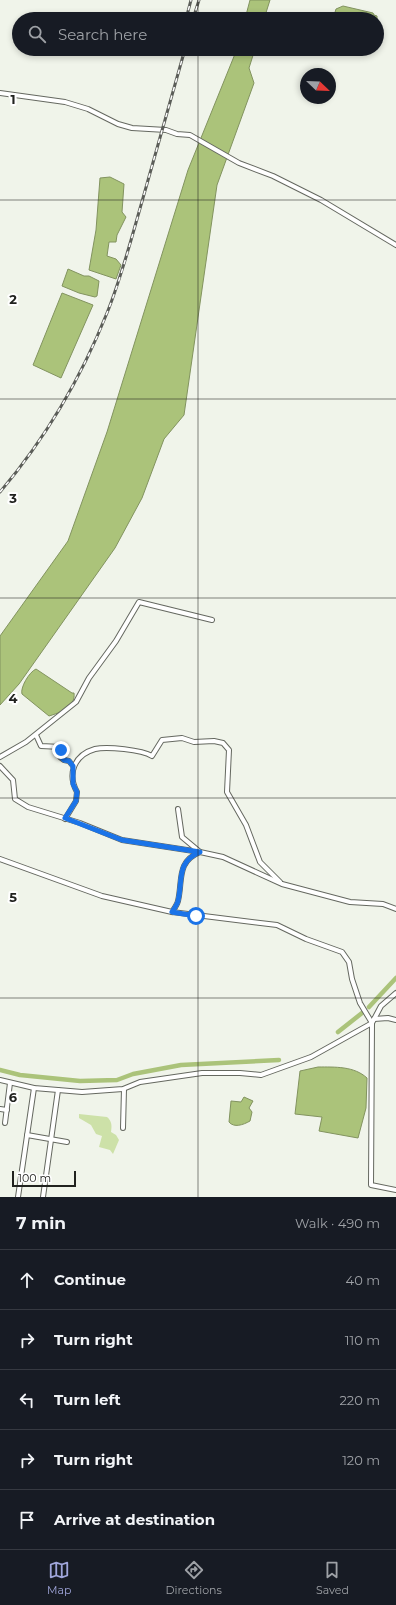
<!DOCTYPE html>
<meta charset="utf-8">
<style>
body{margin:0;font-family:Montserrat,sans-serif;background:#20242c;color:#f1f3f6}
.compass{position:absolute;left:300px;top:68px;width:36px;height:36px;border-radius:50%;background:#171b24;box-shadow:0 2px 6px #0003;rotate:113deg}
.scale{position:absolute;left:12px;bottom:10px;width:64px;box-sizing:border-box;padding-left:4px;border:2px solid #21221f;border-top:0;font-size:11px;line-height:14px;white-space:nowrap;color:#21221f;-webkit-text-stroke:3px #fff;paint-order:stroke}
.stop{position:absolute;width:12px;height:12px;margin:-9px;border:3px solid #1a73e8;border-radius:50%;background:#fff}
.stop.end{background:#1a73e8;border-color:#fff;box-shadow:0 1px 4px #0008}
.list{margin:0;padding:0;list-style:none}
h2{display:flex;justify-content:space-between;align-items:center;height:52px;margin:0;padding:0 16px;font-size:17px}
h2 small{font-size:13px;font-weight:400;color:#9ea1a6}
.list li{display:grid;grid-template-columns:26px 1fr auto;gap:12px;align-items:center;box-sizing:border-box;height:60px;padding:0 16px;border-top:1px solid #363941}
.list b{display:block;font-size:15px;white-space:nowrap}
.list em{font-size:13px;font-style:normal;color:#9ea1a6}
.icon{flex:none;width:22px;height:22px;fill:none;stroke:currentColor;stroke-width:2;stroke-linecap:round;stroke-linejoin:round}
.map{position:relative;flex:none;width:396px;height:1197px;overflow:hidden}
.search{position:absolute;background:#171b24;box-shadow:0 2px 6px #0003;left:12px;right:12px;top:12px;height:44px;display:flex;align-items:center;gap:10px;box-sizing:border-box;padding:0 14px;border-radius:22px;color:#9ea1a6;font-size:15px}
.sheet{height:352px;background:#171b24}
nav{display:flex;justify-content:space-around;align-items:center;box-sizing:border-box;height:56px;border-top:1px solid #363941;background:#171b24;font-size:11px;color:#9ea1a6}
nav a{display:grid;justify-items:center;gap:2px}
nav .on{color:#a0a6db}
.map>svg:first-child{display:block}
.green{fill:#cde1a8}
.water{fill:#abc37a;stroke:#82935f}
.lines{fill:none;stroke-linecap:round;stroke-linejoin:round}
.canal{stroke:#abc37a;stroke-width:4.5}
.minor-casing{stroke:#656860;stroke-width:6}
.minor{stroke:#fff;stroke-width:4}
.rail-casing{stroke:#5b5d58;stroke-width:3}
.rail{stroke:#fff;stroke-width:1.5;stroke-dasharray:4.5;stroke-linecap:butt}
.route{stroke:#1a73e8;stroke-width:5}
.grid{fill:none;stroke:#21221f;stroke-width:1;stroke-opacity:0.55}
.grid-label{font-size:13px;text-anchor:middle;font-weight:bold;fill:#21221f;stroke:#fff;stroke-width:4;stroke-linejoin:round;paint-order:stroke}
</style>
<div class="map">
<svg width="396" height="1197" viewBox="0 0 396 1197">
<rect width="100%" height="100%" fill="#f0f4ea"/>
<path class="green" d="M79,1114L107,1117C112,1121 112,1126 111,1132L116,1135L119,1140L113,1154L110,1150L99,1147L102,1136L96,1134L91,1125L79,1118Z"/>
<g class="water">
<path d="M250,0H270L264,19H245Z"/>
<path d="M343,6L373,13L374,15L377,16V27V19H333L336,9Z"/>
<path d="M237,49H255L249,68L254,83L217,185L184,415L164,439L142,498L115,548L19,684L0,705V636L68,541L107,432L188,170Z"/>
<path d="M110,177L124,184L122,212L126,217L117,235L116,242H109L107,256L116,259L121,265L116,279L89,270L96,230L100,178Z"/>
<path d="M68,269L84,276H89L99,281L97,296L95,297L79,293L62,286Z"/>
<path d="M62,293L93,305L61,378L33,365Z"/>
<path d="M36,669L72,693H74C76,707 59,713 49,716L22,694C20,688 29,672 36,669Z"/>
<path d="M318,1067C335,1067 354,1066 367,1078L366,1108L358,1138L319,1131L322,1117L295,1114L300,1071Z"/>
<path d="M244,1097L253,1101L249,1108L252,1112L250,1121C243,1125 234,1128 229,1122L231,1101L241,1102Z"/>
</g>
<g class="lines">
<g class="canal">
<path d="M369,1007L396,978"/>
<path d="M338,1032L362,1013"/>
<path d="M0,1070L20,1075L80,1081L117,1080L133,1074L181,1065L279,1060"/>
</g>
<defs>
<g id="minor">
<path d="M0,93L65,102L88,109L118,124L132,128L166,130L177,134L190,135L239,163L273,176L321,200L396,245"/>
<path d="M36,735L41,746L61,747L60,757L64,760L69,761L73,766"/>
<path d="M0,757L26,742L76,702L89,678L116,641L139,602L212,620"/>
<path d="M0,766L13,780L15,799L28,807L80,823L122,840L200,852L223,857L282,884L350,902L383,904L396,909"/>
<path d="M65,819L76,801L77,792C67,774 74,755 95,749C107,746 142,750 152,756L162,740L182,738L194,742L214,741L223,743L229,750L227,792L246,825L260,862L280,882"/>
<path d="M0,859L102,896L172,912L277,925L306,939L342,952L349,962L352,979L360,1003L372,1023L371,1185L396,1190"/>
<path d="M172,912C174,909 177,905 178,901C183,880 176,862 200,852L182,837L178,809"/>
<path d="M374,1019L388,1018L396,1020"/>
<path d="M0,1080L34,1088L82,1092L123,1089L140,1082L202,1073H240L261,1075L311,1057L372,1023L381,1006L396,993"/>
<path d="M0,1109L7,1110"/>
<path d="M5,1123L10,1083"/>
<path d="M123,1128L124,1089"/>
<path d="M27,1135L67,1142"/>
<path d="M18,1197L34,1088"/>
<path d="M43,1197L58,1090"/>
</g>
</defs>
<use href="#minor" class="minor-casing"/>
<use href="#minor" class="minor"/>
<defs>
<g id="rail">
<path d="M186,19L191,0"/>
<path d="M193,19L199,0"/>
<path d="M0,492C45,439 81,378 107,313C122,276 132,236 143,198C157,148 171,99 185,49"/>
</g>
</defs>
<use href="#rail" class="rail-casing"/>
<use href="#rail" class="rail"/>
</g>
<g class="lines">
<path class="route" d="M61,750L60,756L64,760L69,761L73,766V784L77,792L76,801L65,818L122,840L200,852C176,862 183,880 178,901C177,905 174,909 172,912L196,916"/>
</g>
<path class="grid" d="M198,0V19M198,49V1197M0,200H396M0,399H396M0,598H396M0,798H396M0,998H396"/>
<g class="grid-label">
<text x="13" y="104">1</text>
<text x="13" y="304">2</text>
<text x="13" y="503">3</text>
<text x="13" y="703">4</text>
<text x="13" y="902">5</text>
<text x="13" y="1102">6</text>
</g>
</svg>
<svg class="compass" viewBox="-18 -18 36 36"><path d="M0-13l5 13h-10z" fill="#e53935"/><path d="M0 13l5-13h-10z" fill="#9ea1a6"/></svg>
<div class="scale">100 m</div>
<div class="stop" style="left:196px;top:916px"></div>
<div class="stop end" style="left:61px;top:750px"></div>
<div class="search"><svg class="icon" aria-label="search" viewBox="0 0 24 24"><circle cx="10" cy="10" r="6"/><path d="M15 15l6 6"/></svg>Search here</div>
</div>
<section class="sheet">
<h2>7 min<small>Walk · 490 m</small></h2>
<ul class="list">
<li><svg class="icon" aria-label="ahead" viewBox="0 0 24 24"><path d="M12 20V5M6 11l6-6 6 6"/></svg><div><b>Continue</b></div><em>40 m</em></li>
<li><svg class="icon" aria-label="right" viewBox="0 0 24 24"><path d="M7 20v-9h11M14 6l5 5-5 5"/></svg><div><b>Turn right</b></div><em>110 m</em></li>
<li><svg class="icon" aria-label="left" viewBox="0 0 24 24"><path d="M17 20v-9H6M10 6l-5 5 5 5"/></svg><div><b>Turn left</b></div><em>220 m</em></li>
<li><svg class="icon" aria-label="right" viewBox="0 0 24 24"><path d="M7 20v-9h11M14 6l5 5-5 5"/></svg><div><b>Turn right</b></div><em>120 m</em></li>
<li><svg class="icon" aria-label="arrive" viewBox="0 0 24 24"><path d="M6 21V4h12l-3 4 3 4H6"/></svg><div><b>Arrive at destination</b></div></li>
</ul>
</section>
<nav>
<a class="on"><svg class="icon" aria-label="map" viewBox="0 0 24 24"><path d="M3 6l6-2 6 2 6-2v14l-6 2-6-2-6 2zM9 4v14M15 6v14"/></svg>Map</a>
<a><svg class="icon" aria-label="directions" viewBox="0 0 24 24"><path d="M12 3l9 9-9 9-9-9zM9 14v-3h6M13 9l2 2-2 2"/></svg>Directions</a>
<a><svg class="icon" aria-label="saved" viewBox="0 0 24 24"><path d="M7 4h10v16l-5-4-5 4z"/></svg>Saved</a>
</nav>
